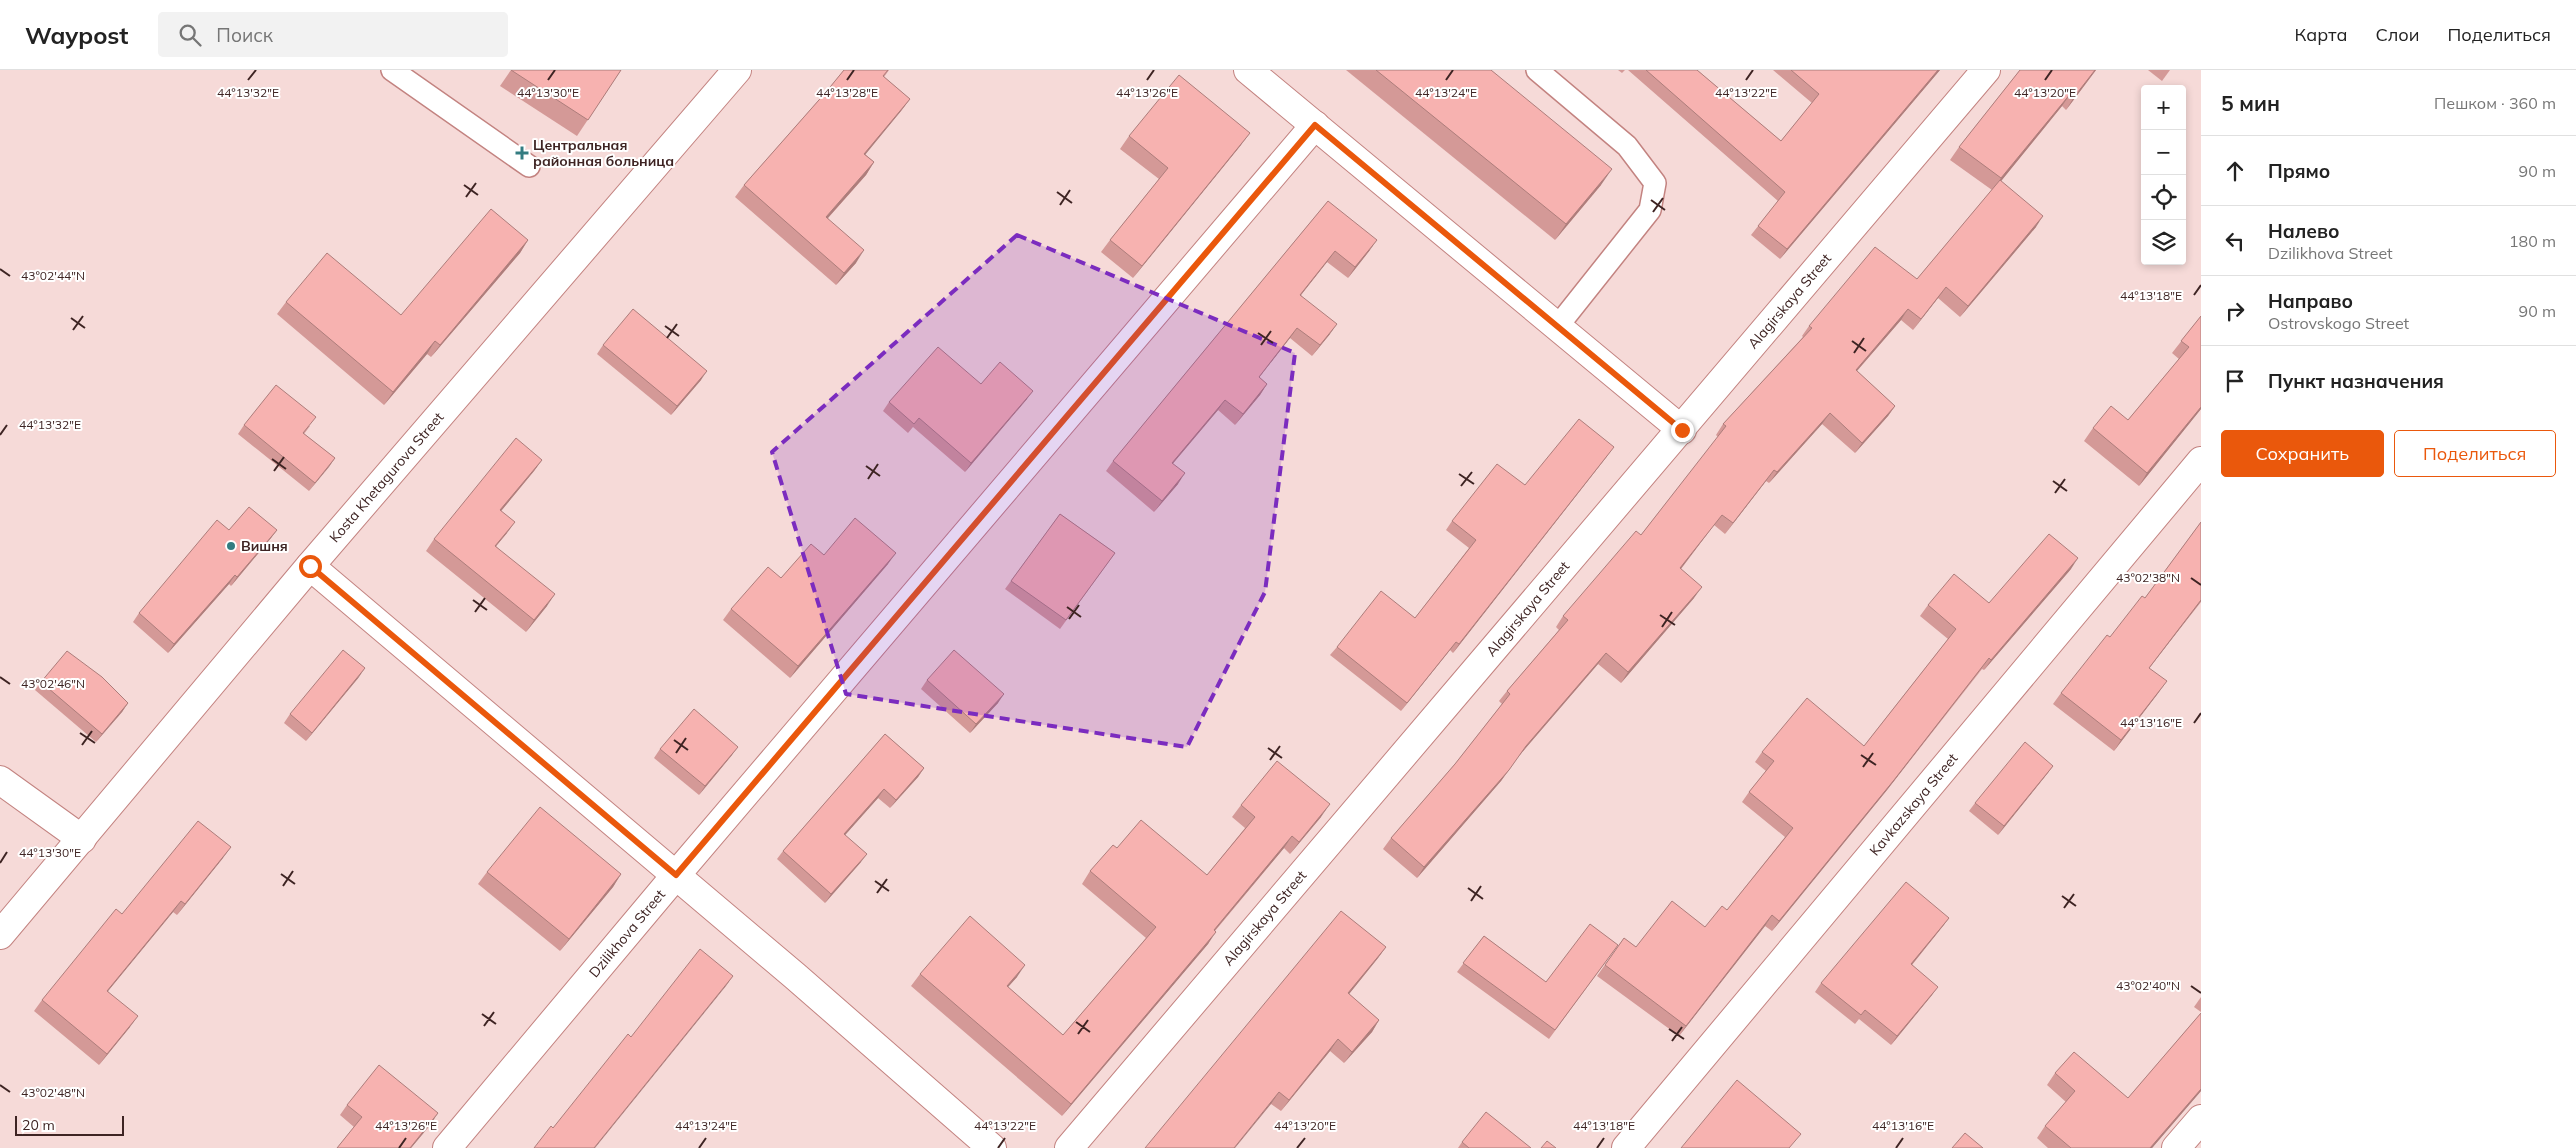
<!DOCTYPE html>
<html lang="ru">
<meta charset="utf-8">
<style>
body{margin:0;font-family:Mulish,sans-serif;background:#f2f2f2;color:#222}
.controls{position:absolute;right:15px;top:15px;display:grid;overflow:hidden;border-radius:5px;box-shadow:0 2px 8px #0003}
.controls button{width:45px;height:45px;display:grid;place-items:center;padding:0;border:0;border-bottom:1px solid #e0e0e0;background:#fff;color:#222;font:25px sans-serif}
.scale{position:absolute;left:15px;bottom:12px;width:109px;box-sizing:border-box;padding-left:5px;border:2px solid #3e2423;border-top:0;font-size:14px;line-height:18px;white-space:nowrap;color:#3e2423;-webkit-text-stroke:4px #fff;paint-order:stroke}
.stop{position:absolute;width:15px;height:15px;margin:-11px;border:4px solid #ea580c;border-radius:50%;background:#fff}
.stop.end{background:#ea580c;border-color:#fff;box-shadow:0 1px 5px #0008}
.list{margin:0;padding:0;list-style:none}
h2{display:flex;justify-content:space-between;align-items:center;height:65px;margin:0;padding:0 20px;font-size:21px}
h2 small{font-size:16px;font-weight:400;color:#767676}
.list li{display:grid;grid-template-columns:32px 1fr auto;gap:15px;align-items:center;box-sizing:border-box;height:70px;padding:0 20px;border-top:1px solid #e0e0e0}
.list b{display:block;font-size:19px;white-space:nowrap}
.list p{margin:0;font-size:16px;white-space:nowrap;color:#767676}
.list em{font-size:16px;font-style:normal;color:#767676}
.actions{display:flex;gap:10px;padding:15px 20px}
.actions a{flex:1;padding:11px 0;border:1px solid #ea580c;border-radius:5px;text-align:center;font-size:18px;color:#ea580c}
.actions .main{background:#ea580c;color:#fff}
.icon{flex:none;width:28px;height:28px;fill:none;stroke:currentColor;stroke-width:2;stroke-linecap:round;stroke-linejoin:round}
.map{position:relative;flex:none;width:2201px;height:1078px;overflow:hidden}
header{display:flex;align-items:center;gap:30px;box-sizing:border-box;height:70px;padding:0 25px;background:#fff;border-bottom:1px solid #e0e0e0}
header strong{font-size:24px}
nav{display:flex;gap:28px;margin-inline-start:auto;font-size:18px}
.search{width:350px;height:45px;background:#f2f2f2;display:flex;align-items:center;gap:12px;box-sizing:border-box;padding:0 18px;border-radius:5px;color:#767676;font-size:19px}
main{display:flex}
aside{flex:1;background:#fff}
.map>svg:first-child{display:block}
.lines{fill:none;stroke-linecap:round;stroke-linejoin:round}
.service-casing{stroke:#c38380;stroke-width:24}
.minor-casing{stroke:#c38380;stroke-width:30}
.tertiary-casing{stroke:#c38380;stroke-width:30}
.secondary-casing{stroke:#c38380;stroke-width:30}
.service{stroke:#fff;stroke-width:21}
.minor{stroke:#fff;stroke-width:28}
.tertiary{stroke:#fff;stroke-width:28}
.secondary{stroke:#fff;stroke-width:28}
.wall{fill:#d49997}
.shaded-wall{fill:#ad7d7b}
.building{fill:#f7b2b0;stroke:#ad7d7b}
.route{stroke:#ea580c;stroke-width:6}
.marked{fill:#7b2cbf;fill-opacity:0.2;stroke:#7b2cbf;stroke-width:4;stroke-dasharray:10 6;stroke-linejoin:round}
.ticks{fill:none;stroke:#3e2423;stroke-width:2}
.poi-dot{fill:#337c81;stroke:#fff;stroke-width:2}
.labels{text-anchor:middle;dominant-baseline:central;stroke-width:4;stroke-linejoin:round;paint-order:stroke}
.poi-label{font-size:14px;font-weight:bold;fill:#3e2423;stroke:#fff;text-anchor:start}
.street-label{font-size:14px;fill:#3e2423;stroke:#fff}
.ticks-label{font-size:12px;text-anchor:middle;fill:#3e2423;stroke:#fff;stroke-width:4;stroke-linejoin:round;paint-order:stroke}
</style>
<header>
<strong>Waypost</strong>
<div class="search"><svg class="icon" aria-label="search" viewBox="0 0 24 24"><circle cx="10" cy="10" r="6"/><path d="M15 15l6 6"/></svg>Поиск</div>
<nav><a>Карта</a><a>Слои</a><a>Поделиться</a></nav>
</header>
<main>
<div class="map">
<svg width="2201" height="1078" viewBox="0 0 2201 1078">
<rect width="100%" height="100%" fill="#f6dad8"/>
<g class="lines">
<defs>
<g id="service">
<path d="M392,0L529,96"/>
<path d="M1537,0L1627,76L1655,113L1650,140L1557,257"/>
</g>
<g id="minor">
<path d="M1248,0L1682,360"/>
<path d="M310,496L795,906L992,1078"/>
<path d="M0,710L82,769"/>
<path id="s1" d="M447,1078L676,805L1315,55"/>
<path id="s2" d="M1069,1078L1986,0"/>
<path id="s3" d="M1626,1078L2201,391"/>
</g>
<path id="tertiary" d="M2176,1078L2201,1049"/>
<g id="secondary">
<path id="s4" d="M0,865L310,496L737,0"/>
</g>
</defs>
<use href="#service" class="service-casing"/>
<use href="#minor" class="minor-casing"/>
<use href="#tertiary" class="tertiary-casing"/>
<use href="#secondary" class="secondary-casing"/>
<use href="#service" class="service"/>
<use href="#minor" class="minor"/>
<use href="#tertiary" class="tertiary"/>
<use href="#secondary" class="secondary"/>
</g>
<g class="wall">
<path d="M511,0H621L577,66L500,16Z"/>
<path d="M844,0H889L884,7L910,29L901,41L865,84L874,92L866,105L828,148L856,193L836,215L735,127L744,115L826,22Z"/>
<path d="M1346,0H1491L1601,115L1555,170Z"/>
<path d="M1618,0H1625L1622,3Z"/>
<path d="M1628,0H1697L1781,71L1812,33L1773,0H1940L1780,189L1751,165L1778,131Z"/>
<path d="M2020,0H2096L2066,40L2062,36L2001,111L2036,157L1960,247L1938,228L1913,260L1901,250L1857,301L1895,336L1888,346L1855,383L1822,354L1769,413L1766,411L1725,464L1714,455L1681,499L1694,528L1621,613L1598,594L1518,687L1501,711L1417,808L1383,779L1391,768L1455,694L1502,634L1499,631L1507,621L1559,560L1556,557L1563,546L1641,465L1718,367L1716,365L1723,354L1803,267L1802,266L1809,256L1917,209L1992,120L1950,90L1959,77Z"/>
<path d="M2148,0H2170L2162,11Z"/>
<path d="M1129,66L1241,75L1133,208L1101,182L1110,170L1159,109L1120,79Z"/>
<path d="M1328,131L1370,180L1348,208L1327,192L1301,225L1330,264L1312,286L1290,268L1259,307L1267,314L1260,325L1235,355L1218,340L1173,393L1178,414L1154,442L1106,401L1113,391Z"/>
<path d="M528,170L520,183L431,287L427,284L384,335L277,244L286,232L401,245Z"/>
<path d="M2201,246V339L2139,416L2084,371L2093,358L2128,350L2179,289L2172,283Z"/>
<path d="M603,275L701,310L671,345L597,284Z"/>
<path d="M981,314L1027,329L965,402L913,357L908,363L883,341L889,332Z"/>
<path d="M244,355L310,356L304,364L335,388L309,421L238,364Z"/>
<path d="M1608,385L1453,583L1450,580L1401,641L1330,585L1337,577L1415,548L1469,478L1446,460L1452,451L1525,415Z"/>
<path d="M542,390L534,401L501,441L507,463L496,476L547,536L526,562L426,481L434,469Z"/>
<path d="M1060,444L1115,483L1060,559L1005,519Z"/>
<path d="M2201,452V532L2149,598L2159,622L2114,681L2053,634L2061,623L2145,528Z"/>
<path d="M277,460L271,468L231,516L229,514L168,583L133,552L139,543Z"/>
<path d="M824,485L888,494L790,608L723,550L731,539L781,508Z"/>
<path d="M2071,499L1984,600L1982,599L1887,720L1772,861L1765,856L1679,966L1597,906L1624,868L1636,877L1705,857L1727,840L1785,767L1742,732L1749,722L1766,701L1755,692L1762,682L1864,676L1948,569L1920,546L1928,535L1989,533Z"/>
<path d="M359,607L306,671L284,653L290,644Z"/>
<path d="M927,610L998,633L970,663L921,619Z"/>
<path d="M41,612L128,633L122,642L96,672L35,620Z"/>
<path d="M885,664L924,698L918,707L890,738L878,728L845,765L861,792L825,833L777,789L783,781Z"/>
<path d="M660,679L732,685L699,725L654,688Z"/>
<path d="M2053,696L2047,704L1998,765L1969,741L1975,733Z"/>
<path d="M1241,735L1321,747L1290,784L1284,778L1215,861L1208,874L1062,1046L911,916L920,904L1017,907L1008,917L1063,965L1146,868L1082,814L1090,801L1117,778L1207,805L1245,758L1232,747Z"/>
<path d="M223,788L177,845L173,842L108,921L130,957L99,995L34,941L42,930L122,844Z"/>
<path d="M487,802L621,804L613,817L560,881L478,814Z"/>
<path d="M1949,848L1943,856L1912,895L1932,925L1891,975L1859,949L1855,954L1815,922L1821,913Z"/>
<path d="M1484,866L1546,912L1618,875L1549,969L1457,902Z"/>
<path d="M1386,877L1378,888L1349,924L1379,950L1372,962L1344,993L1330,981L1281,1041L1271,1034L1145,1078Z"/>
<path d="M2201,927V942L2194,937Z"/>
<path d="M2201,943V1021L2152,1078H2048L2037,1068L2045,1056L2066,1032L2047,1015L2055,1003L2128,1028Z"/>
<path d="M347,1035L431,1054L411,1078H337L354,1057L340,1045Z"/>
<path d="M1462,1072L1531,1078H1458Z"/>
</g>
<g class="shaded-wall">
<path d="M1938,0H1940L1780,189L1787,179Z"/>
<path d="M2095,0H2096L2066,40L2074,27Z"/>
<path d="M2071,23L2062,36L1993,121L2001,108Z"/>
<path d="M910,29L901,41L856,96L864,84Z"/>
<path d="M1250,63L1241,75L1133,208L1142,196Z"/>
<path d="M874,92L866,105L818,159L826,147Z"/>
<path d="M1612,99L1601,115L1555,170L1566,154Z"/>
<path d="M2043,146L2036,157L1960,247L1968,236Z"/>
<path d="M528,170L520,183L431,287L440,275Z"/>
<path d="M1377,170L1370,180L1348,208L1355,197Z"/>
<path d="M864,180L856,193L836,215L844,203Z"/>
<path d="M1335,181L1327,192L1293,235L1300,225Z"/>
<path d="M1946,217L1938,228L1913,260L1921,249Z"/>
<path d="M1908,239L1901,250L1848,311L1856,300Z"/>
<path d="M1337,254L1330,264L1312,286L1320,275Z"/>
<path d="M1297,258L1290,268L1251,318L1259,307Z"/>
<path d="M435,271L427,284L384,335L393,322Z"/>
<path d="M707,301L701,310L671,345L677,336Z"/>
<path d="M1267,314L1260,325L1235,355L1243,344Z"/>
<path d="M1033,321L1027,329L965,402L971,393Z"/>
<path d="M1225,330L1218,340L1165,403L1172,393Z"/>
<path d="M1895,336L1888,346L1855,383L1862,373Z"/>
<path d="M2201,337V339L2139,416L2147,403Z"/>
<path d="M1830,343L1822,354L1769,413L1777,402Z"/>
<path d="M1614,377L1608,385L1453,583L1459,574Z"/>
<path d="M335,388L329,397L309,421L315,413Z"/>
<path d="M542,390L534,401L492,452L500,440Z"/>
<path d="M1774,400L1766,411L1725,464L1733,453Z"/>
<path d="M1185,403L1178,414L1154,442L1162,431Z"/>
<path d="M1722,445L1714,455L1673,509L1680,498Z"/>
<path d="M515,452L507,463L487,487L495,476Z"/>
<path d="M277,460L271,468L231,516L237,507Z"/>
<path d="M896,483L888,494L790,608L798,596Z"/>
<path d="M2078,488L2071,499L1984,600L1991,590Z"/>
<path d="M235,505L229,514L168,583L174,574Z"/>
<path d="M1702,517L1694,528L1621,613L1628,602Z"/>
<path d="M555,524L547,536L526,562L534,550Z"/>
<path d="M2201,530V531L2141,609L2149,598Z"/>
<path d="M1456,572L1450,580L1401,641L1407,633Z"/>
<path d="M1606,583L1598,594L1518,687L1526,676Z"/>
<path d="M1989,588L1887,720L1772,861L1779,851Z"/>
<path d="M365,598L359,607L306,671L312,663Z"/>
<path d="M2167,611L2159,622L2114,681L2121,670Z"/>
<path d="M1004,624L998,633L970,663L976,654Z"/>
<path d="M128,633L122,642L96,672L102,664Z"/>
<path d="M738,677L732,685L699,725L705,716Z"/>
<path d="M2053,696L2047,704L1998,765L2004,756Z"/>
<path d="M924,698L918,707L890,738L896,730Z"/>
<path d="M1509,700L1501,711L1417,808L1424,797Z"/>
<path d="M884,719L878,728L838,773L844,764Z"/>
<path d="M1330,734L1321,747L1290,784L1299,772Z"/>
<path d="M1292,766L1284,778L1205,872L1214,860Z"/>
<path d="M231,777L223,788L177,845L185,834Z"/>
<path d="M867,784L861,792L825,833L831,824Z"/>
<path d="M621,804L613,817L560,881L569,869Z"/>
<path d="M181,831L173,842L99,932L107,921Z"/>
<path d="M1772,845L1765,856L1679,966L1686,956Z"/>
<path d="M1949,848L1943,856L1905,903L1911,894Z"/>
<path d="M1216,862L1208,874L1062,1046L1071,1034Z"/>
<path d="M1386,877L1378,888L1341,934L1348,923Z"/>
<path d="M1025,895L1017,907L998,928L1007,916Z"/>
<path d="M733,906L726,916L595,1078H594Z"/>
<path d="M1938,917L1932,925L1891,975L1897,966Z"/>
<path d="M138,946L130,957L99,995L107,984Z"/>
<path d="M1379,950L1372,962L1344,993L1352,982Z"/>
<path d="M1338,969L1330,981L1281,1041L1289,1030Z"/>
<path d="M2201,1019V1021L2152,1078H2150Z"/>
<path d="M1279,1022L1271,1034L1235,1078H1234Z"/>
<path d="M438,1043L431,1054L411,1078H410Z"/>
</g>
<g class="building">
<path d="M511,0H621L588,50Z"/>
<path d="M844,0H888L883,6L910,29L864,84L874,92L826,147L864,180L844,203L744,115L826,22Z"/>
<path d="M1376,0H1491L1612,99L1566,154Z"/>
<path d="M1646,0H1697L1781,71L1819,24L1791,0H1938L1787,179L1758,156L1785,122Z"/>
<path d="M2020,0H2095L2074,27L2071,23L2001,108L1959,77Z"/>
<path d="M1179,5L1250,63L1142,196L1110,170L1168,98L1129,66Z"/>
<path d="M2000,110L2043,146L1968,236L1946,217L1921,249L1908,239L1856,300L1895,336L1862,373L1830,343L1777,402L1774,400L1733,453L1722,445L1680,498L1702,517L1628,602L1606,583L1526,676L1509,700L1424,797L1391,768L1455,694L1510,624L1507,621L1568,550L1563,546L1636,461L1641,465L1726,356L1723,354L1812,258L1809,256L1875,177L1917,209Z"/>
<path d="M1328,131L1377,170L1355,197L1335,181L1300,225L1337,254L1320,275L1297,258L1259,307L1267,314L1243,344L1225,330L1172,393L1185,403L1162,431L1113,391Z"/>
<path d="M491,139L528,170L440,275L435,271L393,322L286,232L327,183L401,245Z"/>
<path d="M633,239L707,301L677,336L603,275Z"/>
<path d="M2201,246V337L2147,403L2093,358L2111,336L2128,350L2189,277L2181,271Z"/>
<path d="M938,277L981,314L1000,292L1033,321L971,393L919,348L914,354L889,332Z"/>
<path d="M276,315L316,347L303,363L335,388L315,413L244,355Z"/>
<path d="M1579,349L1614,377L1459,574L1456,572L1407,633L1337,577L1381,521L1415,548L1476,470L1452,451L1497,394L1525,415Z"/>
<path d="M516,368L542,390L500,440L515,452L495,476L555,524L534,550L434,469Z"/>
<path d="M249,437L277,460L237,507L235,505L174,574L139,543L217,450L229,460Z"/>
<path d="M1060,444L1115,483L1066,550L1011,511Z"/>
<path d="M855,448L896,483L798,596L731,539L768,497L781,508L811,474L824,485Z"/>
<path d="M2201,452V530L2149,598L2167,611L2121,670L2061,623L2107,565L2110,567L2142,526L2145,528Z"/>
<path d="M2049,464L2078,488L1991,590L1989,588L1894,710L1779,851L1772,845L1686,956L1605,895L1624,868L1636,877L1672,831L1705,857L1722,836L1727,840L1793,758L1749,722L1774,691L1762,682L1807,628L1864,676L1956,559L1928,535L1954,504L1989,533Z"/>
<path d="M343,580L365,598L312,663L290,644Z"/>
<path d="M954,580L1004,624L976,654L927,610Z"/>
<path d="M67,581L102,607L128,633L102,664L41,612Z"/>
<path d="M694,639L738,677L705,716L660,679Z"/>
<path d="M885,664L924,698L896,730L884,719L844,764L867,784L831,824L783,781Z"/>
<path d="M2025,672L2053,696L2004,756L1975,733Z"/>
<path d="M1277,691L1330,734L1299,772L1292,766L1214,860L1216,862L1071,1034L920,904L970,846L1025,895L1007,916L1063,965L1156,857L1090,801L1113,775L1117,778L1141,750L1207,805L1255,747L1241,735Z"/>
<path d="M540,737L621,804L569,869L487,802Z"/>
<path d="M198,751L231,777L185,834L181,831L107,921L138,946L107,984L42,930L116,839L122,844Z"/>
<path d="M1906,812L1949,848L1911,894L1938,917L1897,966L1865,940L1861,945L1821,913Z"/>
<path d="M1341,841L1386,877L1348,923L1379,950L1352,982L1338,969L1289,1030L1279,1022L1234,1078H1145Z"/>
<path d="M1590,854L1618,875L1555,960L1463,893L1484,866L1546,912Z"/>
<path d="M700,879L733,906L594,1078H534L551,1056L553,1058L628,964L631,967Z"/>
<path d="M2201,943V1019L2150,1078H2071L2045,1056L2075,1021L2055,1003L2074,982L2128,1028Z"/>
<path d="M379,995L438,1043L410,1078H337L362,1047L347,1035Z"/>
<path d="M1737,1010L1801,1064L1789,1078H1681Z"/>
<path d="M1486,1042L1531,1078H1469L1462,1072Z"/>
<path d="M1965,1063L1983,1078H1952Z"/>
<path d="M1547,1071L1556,1078H1541Z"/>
</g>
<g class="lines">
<path class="route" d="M310,496L676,805L1315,55L1682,360"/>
</g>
<path class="marked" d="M1017,165L1295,283L1265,522L1187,677L846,624L772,382Z"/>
<path class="ticks" d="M248,10L256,0M548,10L555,0M847,10L854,0M1147,10L1154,0M1446,10L1453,0M1746,10L1753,0M2045,10L2052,0M464,115L478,125M1057,122L1072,133M466,127L476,113M1651,130L1665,140M1060,135L1070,120M1653,142L1663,128M0,199L10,206M2194,225L2201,215M71,248L85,258M665,256L679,266M73,260L83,246M1258,263L1273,273M667,268L677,254M1852,271L1866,281M1261,275L1271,261M1854,283L1864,268M0,365L7,355M272,389L286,399M866,396L880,406M274,401L284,387M1459,404L1474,414M868,409L878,394M2053,411L2067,421M1461,416L1472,402M2055,423L2065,409M2191,508L2201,515M473,530L487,540M1067,537L1081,547M475,542L485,528M1660,545L1675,555M1069,549L1079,535M1662,557L1672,542M0,607L10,614M2194,653L2201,643M80,663L95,673M674,670L688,680M82,675L92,661M1268,678L1282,688M676,683L686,668M1861,685L1876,695M1270,690L1280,676M1863,697L1873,683M0,793L7,782M281,804L295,814M875,811L889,821M283,816L293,801M1468,818L1483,829M877,823L887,809M2062,826L2076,836M1471,831L1481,816M2064,838L2074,824M2191,916L2201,923M482,944L496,954M1076,952L1090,962M484,956L494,942M1669,959L1684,969M1078,964L1088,950M1672,971L1682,957M0,1015L10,1022M399,1078L406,1068M699,1078L706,1068M998,1078L1005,1068M1297,1078L1305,1068M1597,1078L1604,1068M1896,1078L1903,1068"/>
<g class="poi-dot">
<path d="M519.5 75.5h5v5h5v5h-5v5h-5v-5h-5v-5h5z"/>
<circle cx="231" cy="476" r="5"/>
</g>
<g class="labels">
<g class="poi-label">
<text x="533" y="75">Центральная<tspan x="533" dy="16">районная больница</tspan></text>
<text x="241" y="476">Вишня</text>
</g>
<g class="street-label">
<text stroke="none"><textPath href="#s2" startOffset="1112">Alagirskaya Street</textPath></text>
<text stroke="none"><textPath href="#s4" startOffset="599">Kosta Khetagurova Street</textPath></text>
<text stroke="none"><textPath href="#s2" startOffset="708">Alagirskaya Street</textPath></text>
<text stroke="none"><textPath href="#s3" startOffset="448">Kavkazskaya Street</textPath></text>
<text stroke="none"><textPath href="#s2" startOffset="302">Alagirskaya Street</textPath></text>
<text stroke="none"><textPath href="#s1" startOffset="280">Dzilikhova Street</textPath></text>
</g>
</g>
<g class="ticks-label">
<text x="248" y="27">44°13'32"E</text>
<text x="548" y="27">44°13'30"E</text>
<text x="847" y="27">44°13'28"E</text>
<text x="1147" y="27">44°13'26"E</text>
<text x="1446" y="27">44°13'24"E</text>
<text x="1746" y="27">44°13'22"E</text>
<text x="2045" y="27">44°13'20"E</text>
<text x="53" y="210">43°02'44"N</text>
<text x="2151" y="230">44°13'18"E</text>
<text x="50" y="359">44°13'32"E</text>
<text x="2148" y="512">43°02'38"N</text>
<text x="53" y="618">43°02'46"N</text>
<text x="2151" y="657">44°13'16"E</text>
<text x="50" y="787">44°13'30"E</text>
<text x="2148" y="920">43°02'40"N</text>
<text x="53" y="1027">43°02'48"N</text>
<text x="406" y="1060">44°13'26"E</text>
<text x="706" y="1060">44°13'24"E</text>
<text x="1005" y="1060">44°13'22"E</text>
<text x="1305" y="1060">44°13'20"E</text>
<text x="1604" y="1060">44°13'18"E</text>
<text x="1903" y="1060">44°13'16"E</text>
</g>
</svg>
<div class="controls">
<button>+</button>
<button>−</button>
<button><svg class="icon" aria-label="locate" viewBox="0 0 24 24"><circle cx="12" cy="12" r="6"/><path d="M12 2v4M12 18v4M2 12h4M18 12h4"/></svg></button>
<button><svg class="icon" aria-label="layers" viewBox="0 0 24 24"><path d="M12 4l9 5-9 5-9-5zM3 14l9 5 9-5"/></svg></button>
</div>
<div class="scale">20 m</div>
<div class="stop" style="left:310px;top:496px"></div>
<div class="stop end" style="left:1682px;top:360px"></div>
</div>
<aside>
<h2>5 мин<small>Пешком · 360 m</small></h2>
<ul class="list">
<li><svg class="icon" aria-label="ahead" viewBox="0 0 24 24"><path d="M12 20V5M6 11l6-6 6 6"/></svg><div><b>Прямо</b></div><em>90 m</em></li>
<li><svg class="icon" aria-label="left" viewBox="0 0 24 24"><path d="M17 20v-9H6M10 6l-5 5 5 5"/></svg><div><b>Налево</b><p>Dzilikhova Street</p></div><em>180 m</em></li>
<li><svg class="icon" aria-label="right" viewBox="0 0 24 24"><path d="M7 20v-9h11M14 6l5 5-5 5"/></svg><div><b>Направо</b><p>Ostrovskogo Street</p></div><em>90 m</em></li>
<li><svg class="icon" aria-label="arrive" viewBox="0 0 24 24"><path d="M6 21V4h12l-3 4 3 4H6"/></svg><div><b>Пункт назначения</b></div></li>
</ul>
<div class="actions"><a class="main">Сохранить</a><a>Поделиться</a></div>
</aside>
</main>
